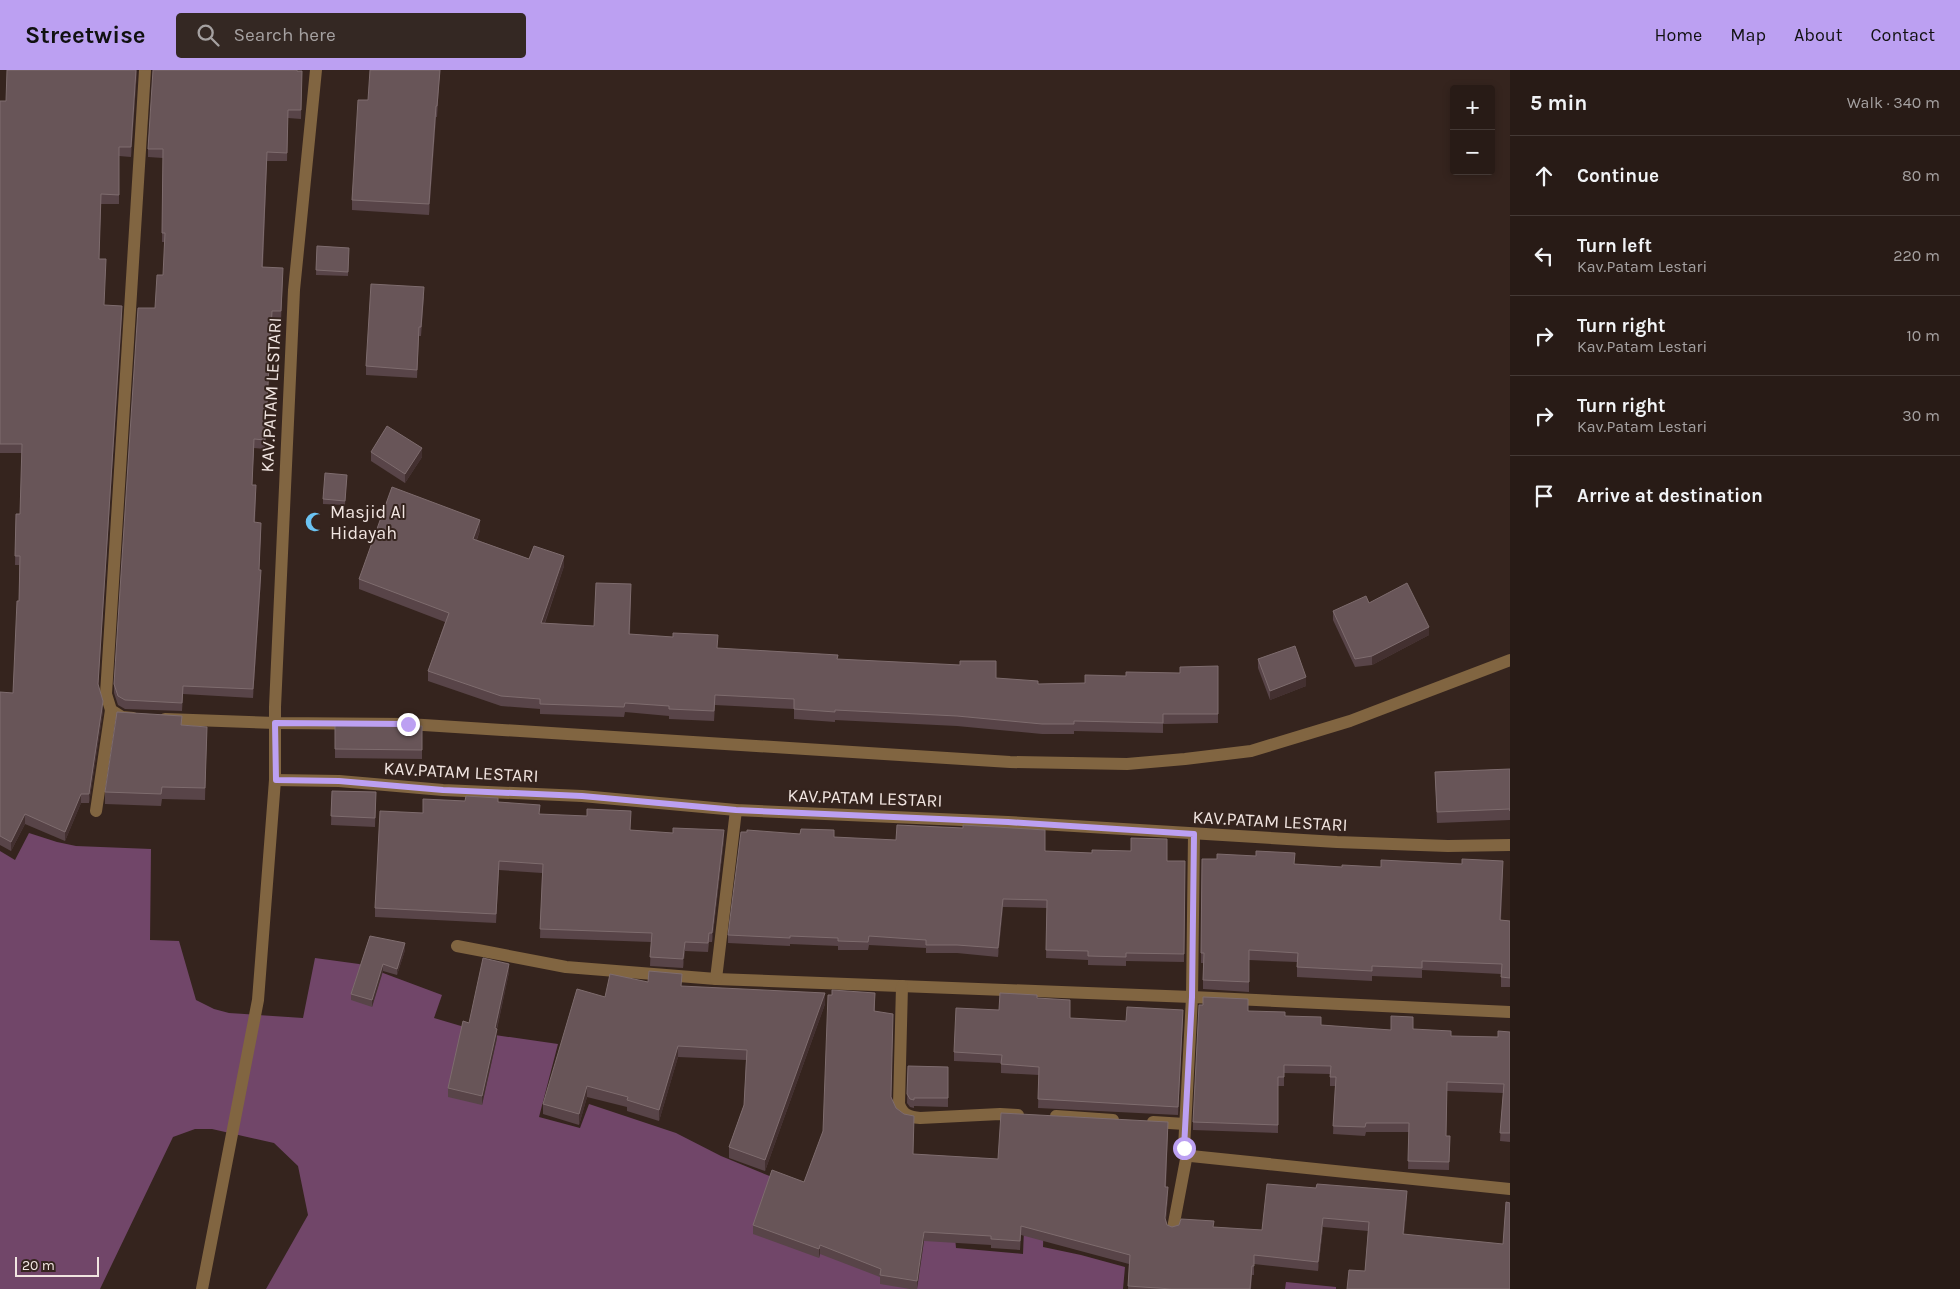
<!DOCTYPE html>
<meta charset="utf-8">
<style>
body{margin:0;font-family:Karla,sans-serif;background:#342823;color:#f1f3f6}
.controls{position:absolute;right:15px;top:15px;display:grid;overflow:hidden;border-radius:5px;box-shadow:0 2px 8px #0003}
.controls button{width:45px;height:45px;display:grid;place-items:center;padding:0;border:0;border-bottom:1px solid #443935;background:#281b16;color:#f1f3f6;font:25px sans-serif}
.scale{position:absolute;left:15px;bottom:12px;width:84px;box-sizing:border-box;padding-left:5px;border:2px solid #f1e5e1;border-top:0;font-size:14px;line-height:18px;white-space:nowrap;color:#f1e5e1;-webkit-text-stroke:4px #35241e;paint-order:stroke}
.stop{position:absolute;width:15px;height:15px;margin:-11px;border:4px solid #bca0f2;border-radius:50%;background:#fff}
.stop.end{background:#bca0f2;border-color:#fff;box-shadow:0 1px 5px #0008}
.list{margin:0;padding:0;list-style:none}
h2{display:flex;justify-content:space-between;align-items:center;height:65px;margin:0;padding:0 20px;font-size:21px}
h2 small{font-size:16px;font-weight:400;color:#a5a1a1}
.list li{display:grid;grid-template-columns:32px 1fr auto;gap:15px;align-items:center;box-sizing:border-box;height:80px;padding:0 20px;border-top:1px solid #443935}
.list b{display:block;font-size:19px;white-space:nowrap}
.list p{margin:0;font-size:16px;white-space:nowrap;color:#a5a1a1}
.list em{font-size:16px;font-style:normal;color:#a5a1a1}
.icon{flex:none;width:28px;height:28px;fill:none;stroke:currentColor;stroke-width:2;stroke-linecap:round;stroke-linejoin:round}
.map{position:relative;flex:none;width:1510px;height:1219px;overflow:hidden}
header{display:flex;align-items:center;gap:30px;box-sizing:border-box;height:70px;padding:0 25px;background:#bca0f2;color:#111}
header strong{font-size:24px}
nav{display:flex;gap:28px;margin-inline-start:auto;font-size:18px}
.search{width:350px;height:45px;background:#342823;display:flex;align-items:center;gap:12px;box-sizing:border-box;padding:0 18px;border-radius:5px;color:#a5a1a1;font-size:19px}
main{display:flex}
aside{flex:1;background:#281b16}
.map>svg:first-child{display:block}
.water{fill:#714669}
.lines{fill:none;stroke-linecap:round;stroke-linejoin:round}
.minor{stroke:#816541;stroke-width:12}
.wall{fill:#584448}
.shaded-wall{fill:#433030}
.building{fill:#685558;stroke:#7e6c6e}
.route{stroke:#bca0f2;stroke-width:6}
.labels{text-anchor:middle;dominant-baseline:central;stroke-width:4;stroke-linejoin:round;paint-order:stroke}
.street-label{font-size:18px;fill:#f1e5e1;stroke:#35241e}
.poi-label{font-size:18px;fill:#f1e5e1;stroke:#35241e;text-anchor:start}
</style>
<header>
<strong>Streetwise</strong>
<div class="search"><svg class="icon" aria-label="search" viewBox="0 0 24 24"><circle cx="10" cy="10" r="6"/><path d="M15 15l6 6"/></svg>Search here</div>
<nav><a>Home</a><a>Map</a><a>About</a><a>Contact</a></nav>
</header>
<main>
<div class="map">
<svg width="1510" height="1219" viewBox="0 0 1510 1219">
<rect width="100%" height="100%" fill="#35241e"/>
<g class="water">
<path d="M29,763L57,772L76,776L151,779L150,870L179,871L196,930L214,939L229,943L303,948L315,888L359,894L442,925L434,948L488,964L558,974L539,1047L580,1058L589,1034L676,1063L721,1086L772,1107L954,1156L956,1178L1023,1184L1026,1109L1045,1110L1043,1177L1081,1185L1125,1197L1123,1219H266L308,1145L298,1096L274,1073L212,1059H195L173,1067L100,1219H0V781L15,790Z"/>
<path d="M1286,1212L1336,1217V1219H1285Z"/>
</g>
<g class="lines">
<g class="minor">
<path d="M133,648L122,647L111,640L106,624L145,0"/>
<path d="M165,649L275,653L408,654L1010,692L1127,694L1185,689L1251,681L1350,651L1510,590"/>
<path d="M275,710L339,711L443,720L582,726L736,740L1008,752L1337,772L1448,776L1510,775"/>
<path d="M96,741L111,640"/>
<path d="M1194,764L1192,927L1184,1078L1187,1084L1191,1086L1510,1119"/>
<path d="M457,876L566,897L716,909L1192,927L1510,942"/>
<path d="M716,909L736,740"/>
<path d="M902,916L899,1034C903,1045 909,1047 920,1048L1000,1044L1018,1045"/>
<path d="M1056,1046L1113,1050"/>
<path d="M1153,1052L1185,1054"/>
<path d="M1173,1158L1187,1084"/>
<path d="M202,1219L258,930L275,710V637L294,220L316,0"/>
</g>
</g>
<g class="wall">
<path d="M137,0L131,87L119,86V134H101L99,189L104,235L122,246L98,616L103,641L89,733H81L65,771L25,754L11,781L0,775V622L13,623L19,531V495H15L16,444H20L22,383H0V31H6Z"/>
<path d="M440,0L437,47H436L429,145L352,140V130L368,30Z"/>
<path d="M297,1H302L301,49L288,48L287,91H267L263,197L283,207L281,250L272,249L265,379L254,378L252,415L256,423L255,453L261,461L259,500L261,509L253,628L183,624L182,641L125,639L118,635L114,623V614L155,238L163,205L165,172H162L163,88L148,87V79Z"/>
<path d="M317,176L349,178L348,206L316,205Z"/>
<path d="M424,226L421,266H419L417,308L366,305V296Z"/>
<path d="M371,382L422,387L405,413L371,391Z"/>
<path d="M347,405L345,435L323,434V429Z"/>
<path d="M480,460L477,470L529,489L564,496L545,553L594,556L631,524L630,564L718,578L838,589L1038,614L1085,613L1126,606L1180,603L1218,596V653L1163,654V663L1074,661V664H1042L957,656L835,650V652L794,649V639L715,635L714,651L669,649V646L625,642L624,647L540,644V639L501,636L428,611V601L445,552L359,519V509Z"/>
<path d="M1369,533L1429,565L1372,595L1355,597L1333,550V541Z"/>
<path d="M1258,589L1306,616L1270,630L1258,598Z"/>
<path d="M335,655L422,656V689L335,688Z"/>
<path d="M182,656L207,657L205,730L162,729L161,736L105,734V722Z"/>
<path d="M1510,699V752V750L1437,753L1435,702Z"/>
<path d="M332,721L376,722L375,757L331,755Z"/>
<path d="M498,732L540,744L631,760L724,769L712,872H709L708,882L685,881L683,898L650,896L651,872L540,868L542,803L499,800L496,853L375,847V838L423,743Z"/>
<path d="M834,767L1045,781L1167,791H1185L1184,892L1126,891V896L1088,895V890L1046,888L1047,838L1003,837L998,887L957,883H926V878L869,875L868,880H838V876L790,874V876L728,873V865Z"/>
<path d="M1256,786L1295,794L1342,797L1503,801L1501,850L1510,851V917H1501V904L1422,900V908L1372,906V911L1297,907V892L1249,890V922L1203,919V893H1201L1202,789H1217Z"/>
<path d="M370,866L405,880L397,905L383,901L372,937L351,930V924Z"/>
<path d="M509,902L497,959V968L482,1035L448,1027V1018L469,953Z"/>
<path d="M648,912L825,934L765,1101L729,1088V1077L744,1035L746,990L678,987L659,1051L627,1041V1037L587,1027L579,1055L543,1044V1034L605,927Z"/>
<path d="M1037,928L1070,948L1126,951L1183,949L1178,1045L1038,1038L1039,1005L1001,1003V993L954,991V982L999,940Z"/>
<path d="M875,932V941L891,1028L913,1084L998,1089L1168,1061L1166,1117L1168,1126L1166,1150L1167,1155L1172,1157H1214L1262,1160L1407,1130L1404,1164L1510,1219L1365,1201L1368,1161L1323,1157L1318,1201L1254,1194V1205H1252L1251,1219H1128L1129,1194L1021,1165L1020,1180L991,1178V1175L924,1171L917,1219H910L880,1214V1207L820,1184L819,1188L753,1164V1155L804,1112Z"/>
<path d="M1203,935L1285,946L1321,955L1391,960L1413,959L1451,966L1498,967L1510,962V1072L1500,1071L1503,1023L1447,1021L1446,1066H1450L1449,1100L1408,1099L1409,1062H1366L1365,1066L1333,1064L1335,1016H1330V1004L1284,1003V1016H1278V1063L1193,1060V1052Z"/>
<path d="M908,996L948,997V1037L914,1036V1038L910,1037L907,1033Z"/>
</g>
<g class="shaded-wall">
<path d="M136,0H137L131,87V77Z"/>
<path d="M436,36V47L429,145V134Z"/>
<path d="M122,236V246L98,623V614Z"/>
<path d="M272,241V249L265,379V370Z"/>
<path d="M422,378V387L405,413V404Z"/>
<path d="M480,450V460L473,479V469Z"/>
<path d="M564,486V496L541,563V553Z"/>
<path d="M261,500V509L253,628V619Z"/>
<path d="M1429,557V565L1372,595V586Z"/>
<path d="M1306,607V616L1270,630V621Z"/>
<path d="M103,631V641L89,733V724Z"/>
<path d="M81,724V733L65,771V762Z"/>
<path d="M25,744V754L11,781V772Z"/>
<path d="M724,760V769L712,872V863Z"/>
<path d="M1503,791V801L1500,860V850Z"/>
<path d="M1003,829V837L998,887V878Z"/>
<path d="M685,872V881L683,898V889Z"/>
<path d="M405,873V880L397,905V899Z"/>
<path d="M383,894V901L372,937V930Z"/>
<path d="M509,894V902L495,967V958Z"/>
<path d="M825,923V934L765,1101V1090Z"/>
<path d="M1183,940V949L1178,1045V1037Z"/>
<path d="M497,959V968L482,1035V1026Z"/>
<path d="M678,976V987L659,1051V1040Z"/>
<path d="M587,1016V1027L579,1055V1044Z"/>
<path d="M1168,1117V1126L1165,1157V1148Z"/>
<path d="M1407,1121V1130L1403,1173V1164Z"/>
<path d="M1323,1148V1157L1318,1201V1192Z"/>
<path d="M924,1162V1171L917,1219V1211Z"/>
<path d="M820,1175V1184L819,1188V1179Z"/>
</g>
<g class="building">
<path d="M7,0H136L131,77H119V125L101,124L99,189H106L104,235L122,236L98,614L103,631L89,724H81L65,762L25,744L11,772L0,766V622L13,623L17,531H19L20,486H15L16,444H20L22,374H0V31H6Z"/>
<path d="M153,0H297V1H302L301,40H288L287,83L267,82L262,197L283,198L281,241H272L265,370L254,369L252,415H256L254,452L261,453L259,500H261L253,619L183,616L182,633L125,630L118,626L114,614L138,238H155L157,205H163L165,163H162L163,79H148Z"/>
<path d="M370,0H440L437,36H436L429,134L352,130L358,30H368Z"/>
<path d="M317,176L349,178L348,202L316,200Z"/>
<path d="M371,214L424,217L421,257H419L417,300L366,296Z"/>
<path d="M387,356L422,378L405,404L371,382Z"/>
<path d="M325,403L347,405L345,431L323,429Z"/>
<path d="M392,417L480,450L473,469L529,489L534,476L564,486L541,553L594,556L596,513L631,514L629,564L673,567V563L718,565L717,578L838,585L837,589L960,595V591H996V608L1038,611V614L1085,613V605L1126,606V602L1180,603V597L1218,596V644H1163V653L1074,651V654H1042L957,646L835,640V642L794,639V629L715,625L714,641L669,639V636L625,633L624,637L540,634V629L501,626L428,601L449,543L359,509Z"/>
<path d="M1407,513L1429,557L1372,586L1355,589L1333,541L1366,526L1369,533Z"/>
<path d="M1295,576L1306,607L1270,621L1258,589Z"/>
<path d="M117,642L182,646L181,655L207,657L205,718L162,717L161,724L105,722Z"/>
<path d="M335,655L422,656V680L335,679Z"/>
<path d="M1510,699V741V739L1437,742L1435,702Z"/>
<path d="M332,721L376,722L375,748L331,746Z"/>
<path d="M466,726L498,728V732L540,735L539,744L587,746V739L631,741L630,760L673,763V758L724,760L712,863H709L708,873L685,872L683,889L650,887L652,863L540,859L543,794L499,791L496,844L375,838L380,741L423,743V729L465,731Z"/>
<path d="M897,755L963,758V755L1045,760V781L1092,783V780L1131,781V768L1167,769V791H1185L1184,884L1126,883V887L1088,886V881L1046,880L1047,830L1003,829L998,878L957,875H926V870L869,866L868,872L838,871V868L790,866V868L728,865L741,762H747V760L800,764L801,759L834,760V767L896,770Z"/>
<path d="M1256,781L1295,783L1294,794L1342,797V795L1381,797V790L1462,794V789L1503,791L1500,850L1510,851V908L1501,907L1502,894L1422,891V898L1372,896V901L1297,897L1298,883L1249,880V912L1203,910L1204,883H1201L1202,789H1217V784L1256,786Z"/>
<path d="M370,866L405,873L397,899L383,894L372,930L351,924Z"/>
<path d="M483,888L509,894L495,958L497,959L482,1026L448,1018L463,951L469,953Z"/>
<path d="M649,901L682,904L681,916L825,923L765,1090L729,1077L744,1035L747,980L678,976L659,1040L627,1030L628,1027L587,1016L579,1044L543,1034L577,919L605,927L610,904L648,912Z"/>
<path d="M832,920L875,923L874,941L893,944L891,1027L896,1038L904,1044L914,1046L913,1084L998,1089L1001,1043L1168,1052L1165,1117H1168L1165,1148L1167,1155L1172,1157L1179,1155L1181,1149L1214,1151L1213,1157L1262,1160L1267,1114L1316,1118L1317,1114L1407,1121L1403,1164L1503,1174L1506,1132L1510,1133V1219H1347L1349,1200L1365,1201L1369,1152L1323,1148L1318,1192L1254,1185V1196H1252L1250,1219H1172L1128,1216L1130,1185L1021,1156L1020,1171L991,1169V1166L924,1162L917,1211L880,1205L881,1199L820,1175L819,1179L753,1155L772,1100L804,1112L823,1061L828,925H832Z"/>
<path d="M1000,923L1037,925V928L1070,930V948L1126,951L1127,937L1183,940L1178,1037L1038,1029L1039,997L1001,994L1002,985L954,982L956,938L999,940Z"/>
<path d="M1203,927L1248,929V941L1285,942V946L1321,947V955L1391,960V946L1413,947V959L1451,961V966L1498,967V961L1510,962V1063H1500L1504,1014L1447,1012L1446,1066H1450L1449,1092L1408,1091L1409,1053H1366L1365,1057L1333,1056L1336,1007H1330L1331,996L1284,995V1007H1278V1055L1193,1052L1199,935H1203Z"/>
<path d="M908,996L948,997V1028H914V1030L910,1029L907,1024Z"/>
</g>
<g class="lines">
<path class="route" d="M408,654L275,653L276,710L339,711L443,720L582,726L736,740L1008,752L1194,764L1192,927L1184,1078"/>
</g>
<defs>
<symbol id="mosque-bare" viewBox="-9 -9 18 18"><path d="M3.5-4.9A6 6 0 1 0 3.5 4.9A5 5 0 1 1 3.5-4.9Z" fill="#6bc3f2" stroke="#35241e" stroke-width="2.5" paint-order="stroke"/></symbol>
</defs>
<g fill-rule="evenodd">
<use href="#mosque-bare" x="301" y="438" width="28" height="28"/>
</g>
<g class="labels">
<g class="street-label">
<text transform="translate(271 325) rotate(-87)">KAV.PATAM LESTARI</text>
<text transform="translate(461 702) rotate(3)">KAV.PATAM LESTARI</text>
<text transform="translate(865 728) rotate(2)">KAV.PATAM LESTARI</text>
<text transform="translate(1270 751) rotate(3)">KAV.PATAM LESTARI</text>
</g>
<g class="poi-label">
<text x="330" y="442">Masjid Al<tspan x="330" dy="21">Hidayah</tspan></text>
</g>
</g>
</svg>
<div class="controls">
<button>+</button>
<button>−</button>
</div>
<div class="scale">20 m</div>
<div class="stop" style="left:1184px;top:1078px"></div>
<div class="stop end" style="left:408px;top:654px"></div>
</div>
<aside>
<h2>5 min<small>Walk · 340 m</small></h2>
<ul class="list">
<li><svg class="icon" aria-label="ahead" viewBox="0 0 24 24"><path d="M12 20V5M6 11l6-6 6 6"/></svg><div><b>Continue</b></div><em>80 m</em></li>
<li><svg class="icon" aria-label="left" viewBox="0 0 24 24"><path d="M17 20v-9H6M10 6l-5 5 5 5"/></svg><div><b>Turn left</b><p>Kav.Patam Lestari</p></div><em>220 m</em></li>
<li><svg class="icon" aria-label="right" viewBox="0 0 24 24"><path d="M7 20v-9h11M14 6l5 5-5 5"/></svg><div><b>Turn right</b><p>Kav.Patam Lestari</p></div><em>10 m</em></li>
<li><svg class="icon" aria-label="right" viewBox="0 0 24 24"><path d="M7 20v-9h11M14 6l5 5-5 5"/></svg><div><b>Turn right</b><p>Kav.Patam Lestari</p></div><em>30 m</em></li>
<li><svg class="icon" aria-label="arrive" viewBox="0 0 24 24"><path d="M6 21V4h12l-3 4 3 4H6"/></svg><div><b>Arrive at destination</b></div></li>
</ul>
</aside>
</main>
